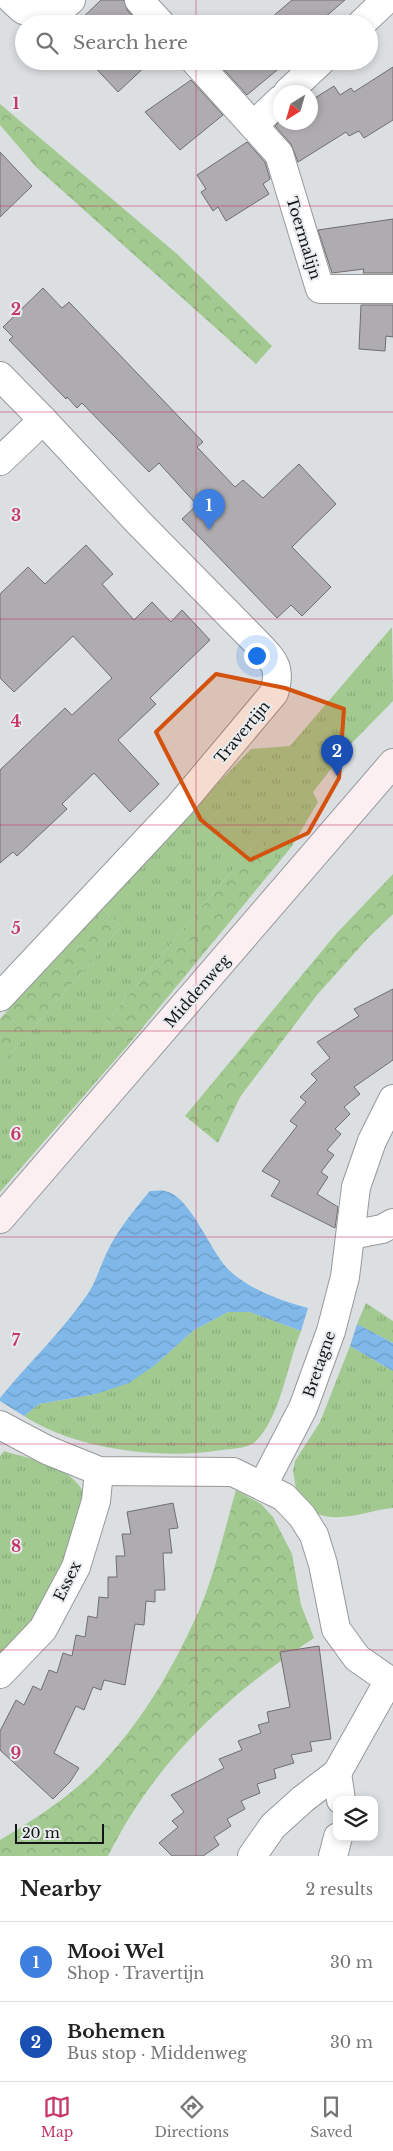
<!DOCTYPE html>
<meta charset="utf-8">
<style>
body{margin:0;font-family:"Libre Baskerville",serif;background:#f6f6f6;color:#222}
.controls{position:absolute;right:15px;bottom:15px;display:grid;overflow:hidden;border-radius:10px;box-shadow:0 2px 8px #0003}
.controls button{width:45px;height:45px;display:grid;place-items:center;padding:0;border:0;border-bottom:1px solid #e0e0e0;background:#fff;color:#222;font:25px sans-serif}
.compass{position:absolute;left:273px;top:85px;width:45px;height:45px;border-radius:50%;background:#fff;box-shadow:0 2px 8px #0003;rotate:217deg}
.scale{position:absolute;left:15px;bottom:12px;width:89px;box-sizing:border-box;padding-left:5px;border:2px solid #141516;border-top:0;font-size:14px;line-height:18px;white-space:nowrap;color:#141516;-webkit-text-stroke:4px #e9ecef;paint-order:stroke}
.you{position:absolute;left:256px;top:655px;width:18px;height:18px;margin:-12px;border:4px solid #fff;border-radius:50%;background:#1a73e8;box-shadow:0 0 0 8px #1a73e833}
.badge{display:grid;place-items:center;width:32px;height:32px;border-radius:50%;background:#c53764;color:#fff;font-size:16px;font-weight:700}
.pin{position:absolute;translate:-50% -41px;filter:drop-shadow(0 1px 2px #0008)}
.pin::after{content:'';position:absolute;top:26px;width:18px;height:15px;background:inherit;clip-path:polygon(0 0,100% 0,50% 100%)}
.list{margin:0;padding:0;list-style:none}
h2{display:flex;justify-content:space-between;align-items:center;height:65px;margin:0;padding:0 20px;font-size:21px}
h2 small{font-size:16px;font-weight:400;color:#767676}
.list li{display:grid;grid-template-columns:32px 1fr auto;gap:15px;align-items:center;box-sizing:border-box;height:80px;padding:0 20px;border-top:1px solid #e0e0e0}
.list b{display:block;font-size:19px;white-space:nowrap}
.list p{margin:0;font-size:16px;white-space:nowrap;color:#767676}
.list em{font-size:16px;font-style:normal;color:#767676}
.icon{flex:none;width:28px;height:28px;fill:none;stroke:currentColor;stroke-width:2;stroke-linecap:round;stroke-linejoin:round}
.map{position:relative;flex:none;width:393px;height:1856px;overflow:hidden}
.search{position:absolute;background:#fff;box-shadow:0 2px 8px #0003;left:15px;right:15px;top:15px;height:55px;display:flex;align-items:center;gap:12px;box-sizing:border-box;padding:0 18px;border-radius:28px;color:#767676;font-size:19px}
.sheet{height:225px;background:#fff}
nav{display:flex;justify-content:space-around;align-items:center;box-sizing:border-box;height:70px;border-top:1px solid #e0e0e0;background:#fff;font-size:14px;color:#767676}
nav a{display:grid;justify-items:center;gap:2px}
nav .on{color:#c53764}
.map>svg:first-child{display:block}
.grass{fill:url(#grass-tufts)}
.forest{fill:url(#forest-crowns)}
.water{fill:url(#water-waves)}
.building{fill:#afacaf;stroke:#706e70}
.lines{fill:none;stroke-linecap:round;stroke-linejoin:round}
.minor-casing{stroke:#96999b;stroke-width:30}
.secondary-casing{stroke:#96999b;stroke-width:30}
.minor{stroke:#fff;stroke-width:28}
.secondary{stroke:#fceff2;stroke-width:28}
.marked{fill:#d3520d;fill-opacity:0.2;stroke:#d3520d;stroke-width:4;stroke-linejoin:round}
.grid{fill:none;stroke:#c53764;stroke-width:1;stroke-opacity:0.55}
.labels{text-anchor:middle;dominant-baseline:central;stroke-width:4;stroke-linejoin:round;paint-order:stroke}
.street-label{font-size:15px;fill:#141516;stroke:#e9ecef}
.grid-label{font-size:16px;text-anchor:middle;font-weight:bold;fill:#c53764;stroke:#e9ecef;stroke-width:4;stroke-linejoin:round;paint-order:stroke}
</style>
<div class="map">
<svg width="393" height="1856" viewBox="0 0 393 1856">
<defs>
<pattern id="grass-tufts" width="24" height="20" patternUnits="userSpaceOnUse" patternTransform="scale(1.25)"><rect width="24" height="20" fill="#a1c990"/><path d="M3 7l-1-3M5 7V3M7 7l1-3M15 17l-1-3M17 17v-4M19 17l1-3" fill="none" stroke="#8aac7b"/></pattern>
<pattern id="forest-crowns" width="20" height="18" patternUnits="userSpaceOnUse" patternTransform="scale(1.25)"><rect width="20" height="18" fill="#a1c990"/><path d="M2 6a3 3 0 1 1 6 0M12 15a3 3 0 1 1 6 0" fill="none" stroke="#8aac7b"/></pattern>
<pattern id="water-waves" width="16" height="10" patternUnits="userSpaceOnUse" patternTransform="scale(1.25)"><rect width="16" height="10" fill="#7fb8e9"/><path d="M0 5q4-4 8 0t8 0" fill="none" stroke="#6d9dc7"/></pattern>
</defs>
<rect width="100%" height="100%" fill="#dcdfe2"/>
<g class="grass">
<path d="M392,627L393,701L349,746L313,792L318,802L292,846L279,862L258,839L107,1021L129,1044L0,1192V1066L121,927L100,906L251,749L290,746Z"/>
<path d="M366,1303L393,1321V1343L357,1324Z"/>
<path d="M228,1312H250L301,1331C287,1364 281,1417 255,1442C248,1448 231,1449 222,1450C163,1460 76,1450 24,1416L39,1404L96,1394L155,1365L194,1330Z"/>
<path d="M350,1346L393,1371V1508C369,1510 342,1523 318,1514C311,1511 304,1505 298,1501L293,1471L295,1461L320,1422Z"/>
<path d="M4,1451C33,1460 71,1465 85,1495L65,1565L32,1626L0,1658V1456Z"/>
</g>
<g class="forest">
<path d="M0,104L177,254L272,346L256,364L36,167L0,125Z"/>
<path d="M258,839L279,862L129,1044L107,1021Z"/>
<path d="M393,874V914L369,937L317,995L240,1097L218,1143L185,1116L336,934Z"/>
<path d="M100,906L121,927L0,1066V1019Z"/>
<path d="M236,1490L261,1504L273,1517L292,1554L301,1605L314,1638C225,1697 157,1759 108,1856H0V1840C37,1818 76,1793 105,1760C146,1716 177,1661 201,1606C216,1569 225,1528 236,1490Z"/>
</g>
<g class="water">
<path d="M150,1191C155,1191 161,1190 165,1191C191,1196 210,1252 229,1270C248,1289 282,1301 308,1308L301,1331L250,1312H228L194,1330L155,1365L129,1383L96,1394L39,1404L24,1416L0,1401V1398C29,1362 63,1331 89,1292C97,1279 101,1264 108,1250C119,1228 134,1210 150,1191Z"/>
<path d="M357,1324L393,1343V1371L350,1346Z"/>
</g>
<g class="building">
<path d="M101,0H124L127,10L140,24H76Z"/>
<path d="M292,0H345L317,24H264Z"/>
<path d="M89,61H151L118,92Z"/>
<path d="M216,61H288L247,95Z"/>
<path d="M393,67V120L364,138L359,131L349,136L346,132L298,162L291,144L275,126L280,121L310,122V101L334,86L340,95L351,88L354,92Z"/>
<path d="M191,80L223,115L180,150L145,112Z"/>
<path d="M247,142L265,162L270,179L263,184L269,194L226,221L218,207L213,211L201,192L206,189L197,175Z"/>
<path d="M0,152L32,186L0,217Z"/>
<path d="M393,219V273H363L364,269L332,273L318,230Z"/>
<path d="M43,288L62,308L69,302L203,442L197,447L235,487L243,480L263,498L299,464L336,504L292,547L331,587L302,616L291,605L277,618L182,519L197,505L159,463L149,472L82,403L77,408L67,397L66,399L9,340L13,337L3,327Z"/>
<path d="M361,305H393V337L386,336L385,351L359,349Z"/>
<path d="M86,545L113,574L102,584L134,620L152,602L171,622L182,610L210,640L150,698L156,704L118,740L159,784L130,812L94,773L62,804L67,809L17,856L13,852L0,863V770L65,708L72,715L112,678L73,636L14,692L0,678V594L28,567L45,584Z"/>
<path d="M393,989V1060L354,1087L360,1094L344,1107L350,1114L335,1129L341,1134L327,1150L334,1155L321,1172L328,1177L317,1194L338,1207L335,1228L271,1196L280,1181L262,1171L297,1126L290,1121L306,1102L300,1097L317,1080L311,1074L330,1058L317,1042L359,1016L354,1009Z"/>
<path d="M173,1503L178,1528L169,1529L172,1553H163L165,1590H155V1602L146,1601L144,1625L135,1624L125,1685L104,1680L101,1690L93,1687L84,1710L76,1706L54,1753L79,1768L70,1782L53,1799L0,1750V1731L16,1700L24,1705L33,1686L41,1690L49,1670L57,1673L63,1653L72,1656L76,1635L85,1637L88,1616L97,1618L99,1597L108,1598V1577H117L116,1556H125L122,1534H131L127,1512Z"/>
<path d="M319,1646L331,1739L310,1742L312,1751L291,1755L294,1763L274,1769L276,1778L257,1784L260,1793L241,1801L245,1809L227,1819L231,1826L214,1837L219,1845L203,1856H172L159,1843L178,1827L172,1821L184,1812L171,1795L224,1768L219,1759L242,1750L238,1741L261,1733L258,1725L269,1722L267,1712L290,1707L280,1652Z"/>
</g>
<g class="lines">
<defs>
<g id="minor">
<path d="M12,0L23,10L55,14L71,0"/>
<path d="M139,0L161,24"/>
<path d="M361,24L386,0"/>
<path d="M195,61L279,154L320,289H393"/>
<path d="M288,92L321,61"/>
<path d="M254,125L280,100"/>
<path d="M0,376L43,420L0,461"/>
<path d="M0,997L180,805L274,693C281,669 276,663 259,645L138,522L43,420"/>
<path d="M351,1235L382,1229L393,1223"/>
<path d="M0,1425L47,1450L99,1471L233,1472L284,1497L302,1516L314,1535L323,1564L336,1629L357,1658L393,1683"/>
<path d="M263,1485L303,1408L331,1331L345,1277L356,1187L372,1141L393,1099"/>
<path d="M0,1674L43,1629L76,1567L96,1501L99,1471"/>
<path d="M337,1773L341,1800"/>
<path d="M252,1856L273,1826L303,1799L337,1773L388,1682"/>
<path d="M333,1856L338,1837"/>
</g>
<path id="secondary" d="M0,1219L393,763"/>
</defs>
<use href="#minor" class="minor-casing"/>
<use href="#secondary" class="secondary-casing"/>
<use href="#minor" class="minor"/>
<use href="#secondary" class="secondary"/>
</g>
<path class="marked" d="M216,674L285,688L344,709L339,778L308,833L250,860L201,820L156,732Z"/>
<path class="grid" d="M196,0V24M196,61V1856M0,206H393M0,412H393M0,619H393M0,825H393M0,1031H393M0,1237H393M0,1444H393M0,1650H393"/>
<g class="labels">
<g class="street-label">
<text transform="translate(304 238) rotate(73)">Toermalijn</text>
<text transform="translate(242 732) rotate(-50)">Travertijn</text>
<text transform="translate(197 991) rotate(-49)">Middenweg</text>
<text transform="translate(319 1364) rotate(-71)">Bretagne</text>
<text transform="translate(67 1581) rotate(-64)">Essex</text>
</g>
</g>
<g class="grid-label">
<text x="16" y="109">1</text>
<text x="16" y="315">2</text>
<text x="16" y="521">3</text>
<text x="16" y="727">4</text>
<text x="16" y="934">5</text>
<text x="16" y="1140">6</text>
<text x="16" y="1346">7</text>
<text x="16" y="1552">8</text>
<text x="16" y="1759">9</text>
</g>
</svg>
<div class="controls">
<button><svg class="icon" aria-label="layers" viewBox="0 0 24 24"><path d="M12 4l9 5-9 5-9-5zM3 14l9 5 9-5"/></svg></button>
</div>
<svg class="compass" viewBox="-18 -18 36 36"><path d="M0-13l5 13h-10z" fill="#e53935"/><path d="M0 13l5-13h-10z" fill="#767676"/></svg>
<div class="scale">20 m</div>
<div class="you"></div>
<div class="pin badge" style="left:209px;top:530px;background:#3f7fe0">1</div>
<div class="pin badge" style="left:337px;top:776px;background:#1a4fb4">2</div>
<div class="search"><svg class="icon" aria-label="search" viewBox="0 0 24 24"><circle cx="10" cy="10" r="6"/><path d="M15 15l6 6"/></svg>Search here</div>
</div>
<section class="sheet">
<h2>Nearby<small>2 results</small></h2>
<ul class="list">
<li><span class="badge" style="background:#3f7fe0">1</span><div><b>Mooi Wel</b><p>Shop · Travertijn</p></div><em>30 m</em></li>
<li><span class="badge" style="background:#1a4fb4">2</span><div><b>Bohemen</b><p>Bus stop · Middenweg</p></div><em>30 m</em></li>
</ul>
</section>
<nav>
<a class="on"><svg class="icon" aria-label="map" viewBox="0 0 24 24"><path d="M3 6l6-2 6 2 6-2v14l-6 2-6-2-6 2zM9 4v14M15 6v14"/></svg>Map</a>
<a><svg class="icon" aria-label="directions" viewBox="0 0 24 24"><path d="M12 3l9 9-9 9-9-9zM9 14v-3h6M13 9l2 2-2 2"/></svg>Directions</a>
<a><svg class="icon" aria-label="saved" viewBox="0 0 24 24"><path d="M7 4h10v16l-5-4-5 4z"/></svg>Saved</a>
</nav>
